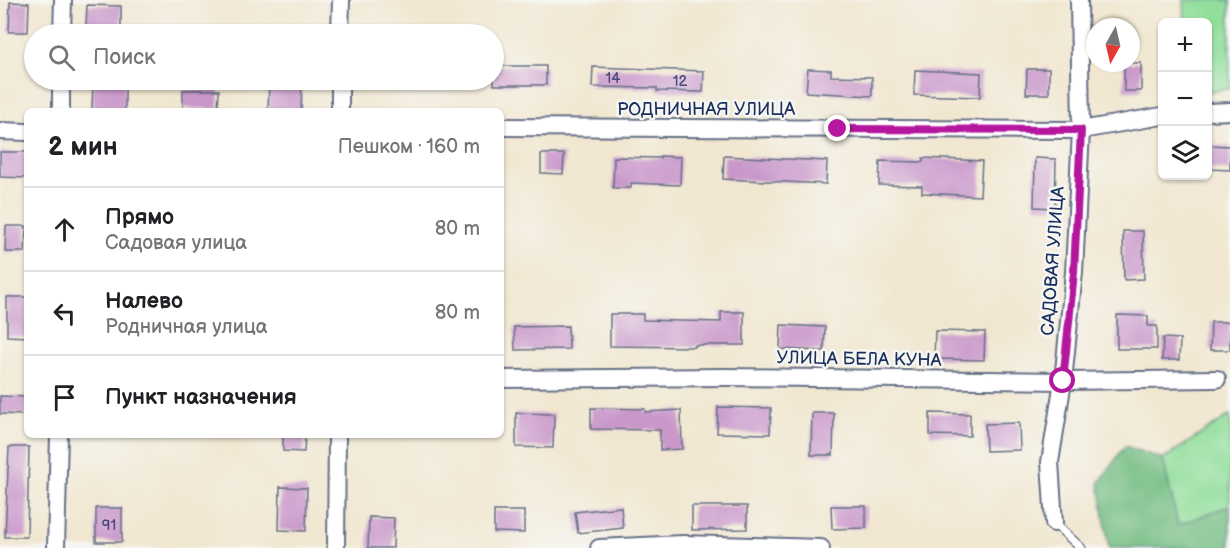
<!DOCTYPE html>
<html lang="ru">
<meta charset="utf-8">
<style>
body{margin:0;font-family:"Balsamiq Sans",sans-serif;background:#f2f2f2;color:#202124}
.controls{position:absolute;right:18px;top:18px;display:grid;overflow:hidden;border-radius:9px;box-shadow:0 2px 4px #0004}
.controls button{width:54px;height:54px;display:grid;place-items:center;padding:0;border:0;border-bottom:2px solid #e0e0e0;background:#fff;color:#202124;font:30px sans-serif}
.compass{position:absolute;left:1086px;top:18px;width:54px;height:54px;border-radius:50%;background:#fff;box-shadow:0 2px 4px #0004;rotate:188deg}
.stop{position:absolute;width:18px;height:18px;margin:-14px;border:4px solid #b5179e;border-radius:50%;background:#fff}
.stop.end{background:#b5179e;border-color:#fff;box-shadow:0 2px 6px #0008}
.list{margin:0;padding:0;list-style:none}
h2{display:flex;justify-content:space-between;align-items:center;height:78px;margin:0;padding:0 24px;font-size:26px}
h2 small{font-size:20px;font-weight:400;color:#757577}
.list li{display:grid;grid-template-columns:39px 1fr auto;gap:18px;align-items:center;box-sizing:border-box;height:84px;padding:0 24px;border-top:2px solid #e0e0e0}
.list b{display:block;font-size:22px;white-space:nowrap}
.list p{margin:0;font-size:20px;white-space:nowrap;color:#757577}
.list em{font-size:20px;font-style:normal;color:#757577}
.icon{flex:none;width:33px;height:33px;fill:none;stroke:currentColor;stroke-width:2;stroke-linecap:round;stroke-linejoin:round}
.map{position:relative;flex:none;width:1230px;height:548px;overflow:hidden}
.search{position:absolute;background:#fff;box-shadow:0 2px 4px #0004;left:24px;top:24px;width:480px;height:66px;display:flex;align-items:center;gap:15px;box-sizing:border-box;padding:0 21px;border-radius:33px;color:#757577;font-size:22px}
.panel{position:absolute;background:#fff;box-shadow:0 2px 4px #0004;left:24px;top:108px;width:480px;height:330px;border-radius:9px}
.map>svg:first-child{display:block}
.green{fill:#92df9c;stroke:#56877d;stroke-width:1.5}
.forest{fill:#75be84;stroke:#487671;stroke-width:1.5}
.building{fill:#c997ca}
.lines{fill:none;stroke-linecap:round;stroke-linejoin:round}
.lane-casing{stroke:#666f86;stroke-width:11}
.street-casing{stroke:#666f86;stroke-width:20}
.lane{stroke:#fff;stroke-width:8}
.street{stroke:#fff;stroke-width:16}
.route{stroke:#b5179e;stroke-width:8}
.labels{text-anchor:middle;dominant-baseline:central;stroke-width:5;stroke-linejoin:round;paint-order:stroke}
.number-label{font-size:15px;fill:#464979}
.street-label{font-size:18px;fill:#1b2f5e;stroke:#f6f6f2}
</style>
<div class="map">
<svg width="1230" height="548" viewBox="0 0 1230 548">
<rect width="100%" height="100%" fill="#f6f6f2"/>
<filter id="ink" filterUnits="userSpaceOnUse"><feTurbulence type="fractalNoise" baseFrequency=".0167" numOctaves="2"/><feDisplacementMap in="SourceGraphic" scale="12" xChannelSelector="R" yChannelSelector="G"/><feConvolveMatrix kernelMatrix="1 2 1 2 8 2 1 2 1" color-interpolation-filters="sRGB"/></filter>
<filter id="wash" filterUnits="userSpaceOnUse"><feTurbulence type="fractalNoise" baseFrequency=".008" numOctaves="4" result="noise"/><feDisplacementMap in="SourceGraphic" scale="24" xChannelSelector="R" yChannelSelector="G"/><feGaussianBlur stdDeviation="1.35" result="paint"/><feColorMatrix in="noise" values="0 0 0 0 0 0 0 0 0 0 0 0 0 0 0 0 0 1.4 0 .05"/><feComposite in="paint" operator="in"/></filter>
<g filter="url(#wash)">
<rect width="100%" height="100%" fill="#f1e7d0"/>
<g class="green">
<path d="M1184,0H1230V88L1208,92V22H1185Z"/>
<path d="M1230,415V506L1178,526L1163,459Z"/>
</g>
<path class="forest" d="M1125,446L1163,459L1178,525L1230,505V548H1109L1099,483Z"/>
<g id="blocks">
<g class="building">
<path d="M10,2L29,3L28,32H9Z"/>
<path d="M87,5L121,6V28L86,27Z"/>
<rect x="1124" y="63" width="17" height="28"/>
<rect x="494" y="66" width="52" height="19"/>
<path d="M593,67L704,71L703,92L657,91V88L592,87Z"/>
<path d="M808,69L831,70V76L872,77V96L806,92Z"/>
<path d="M1027,69H1049V94H1026Z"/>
<path d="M915,70L981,73L980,97L914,95Z"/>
<path d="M93,80H125V111H92Z"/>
<path d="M269,81L302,82L301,111H268Z"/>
<path d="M183,90H219L218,109L183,108Z"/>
<path d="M1208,145L1230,146V170L1208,169Z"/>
<path d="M0,152H27V178L0,177Z"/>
<path d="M541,154H564L563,174L541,173Z"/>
<path d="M660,156L681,157L680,185L631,183V188H613L614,157L660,158Z"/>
<path d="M724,156L827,161L826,184L723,179Z"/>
<path d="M923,158L982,161L980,196L922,193V186L879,185L880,161L923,162Z"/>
<path d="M1035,158L1056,159L1055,208L1034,207Z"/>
<path d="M6,226H26L25,252H5Z"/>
<path d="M1123,231H1143L1144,279L1124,280Z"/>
<path d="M7,297H27V337L7,336Z"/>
<path d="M721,312H744V345H695V347L610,346V314H643V320L721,322Z"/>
<path d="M1117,315L1148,316V326H1157V349H1117Z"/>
<path d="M1211,322H1230V350H1210Z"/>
<path d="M781,325L825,327L824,351L780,349Z"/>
<path d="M568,326L569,349L515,350L514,327Z"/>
<path d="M935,331L985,332L984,360L934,359Z"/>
<path d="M1163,338L1180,339L1179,360H1162Z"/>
<path d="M0,396L27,397L26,415L0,414Z"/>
<path d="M718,407L771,408L770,434L717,433Z"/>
<path d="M591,408L645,409V412L681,410L682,449L660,450V430L591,429Z"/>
<path d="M516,413L554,414L553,448L516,447Z"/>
<path d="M812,413H834L833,455H811Z"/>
<path d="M930,413L970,414V436L930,435Z"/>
<path d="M1019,423L1020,450L986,451L985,424Z"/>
<path d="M283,435H305L304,452L283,451Z"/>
<path d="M9,447H29L27,537H5Z"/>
<path d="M280,487L307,488L306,531L279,530Z"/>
<path d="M692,506H747V529L692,530Z"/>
<path d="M831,506H866V528L832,529Z"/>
<path d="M621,507L623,528L578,533L575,512Z"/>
<rect x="96" y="508" width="26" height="34"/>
<path d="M494,511H524V533L494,532Z"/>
<path d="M369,517L394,518L393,548H368Z"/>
</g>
</g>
</g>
<g filter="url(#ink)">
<use href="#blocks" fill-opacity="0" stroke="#666f86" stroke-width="1.5"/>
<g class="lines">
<defs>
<path id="lane" d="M1054,523L1081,548"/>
<g id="street">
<path d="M62,34L63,0"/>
<path d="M340,34L341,0"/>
<path d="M61,111V80"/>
<path d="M340,111V80"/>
<path d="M1208,112L1230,111"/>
<path d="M501,127L1081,130L1162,116"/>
<path d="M0,131L27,132"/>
<path d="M501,379L725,377L1063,381L1217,379"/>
<path d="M1054,523L1050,462L1063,381L1074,272L1081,130L1079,0"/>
<path d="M56,548L59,435"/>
<path d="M336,548L337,435"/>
<path d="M599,548L683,544L821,548"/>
</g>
</defs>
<use href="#lane" class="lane-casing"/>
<use href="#street" class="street-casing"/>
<use href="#lane" class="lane"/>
<use href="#street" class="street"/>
</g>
</g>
<g class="lines" filter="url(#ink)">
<path class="route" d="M838,129L1081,130L1074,272L1063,381"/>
</g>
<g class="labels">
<g class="number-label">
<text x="613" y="78">14</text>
<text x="680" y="81">12</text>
<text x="109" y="525">91</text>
</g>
<g class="street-label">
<text x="706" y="109">РОДНИЧНАЯ УЛИЦА</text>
<text transform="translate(1053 261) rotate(-86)">САДОВАЯ УЛИЦА</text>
<text transform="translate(859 359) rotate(1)">УЛИЦА БЕЛА КУНА</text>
</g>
</g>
</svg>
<div class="controls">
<button>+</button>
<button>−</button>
<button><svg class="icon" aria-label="layers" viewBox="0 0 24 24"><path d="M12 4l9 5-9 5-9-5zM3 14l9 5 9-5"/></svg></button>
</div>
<svg class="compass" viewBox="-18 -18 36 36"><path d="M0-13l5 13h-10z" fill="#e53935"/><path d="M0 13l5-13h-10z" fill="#757577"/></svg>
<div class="stop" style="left:1063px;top:381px"></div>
<div class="stop end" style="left:838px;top:129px"></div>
<div class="search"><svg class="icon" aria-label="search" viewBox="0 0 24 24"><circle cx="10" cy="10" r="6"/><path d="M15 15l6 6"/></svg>Поиск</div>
<section class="panel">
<h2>2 мин<small>Пешком · 160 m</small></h2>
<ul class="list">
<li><svg class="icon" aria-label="ahead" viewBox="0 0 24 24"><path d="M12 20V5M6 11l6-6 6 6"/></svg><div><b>Прямо</b><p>Садовая улица</p></div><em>80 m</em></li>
<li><svg class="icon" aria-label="left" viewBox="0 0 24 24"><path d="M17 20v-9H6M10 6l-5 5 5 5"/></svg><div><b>Налево</b><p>Родничная улица</p></div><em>80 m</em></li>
<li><svg class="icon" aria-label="arrive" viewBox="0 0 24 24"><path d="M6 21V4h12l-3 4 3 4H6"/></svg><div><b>Пункт назначения</b></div></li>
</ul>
</section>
</div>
